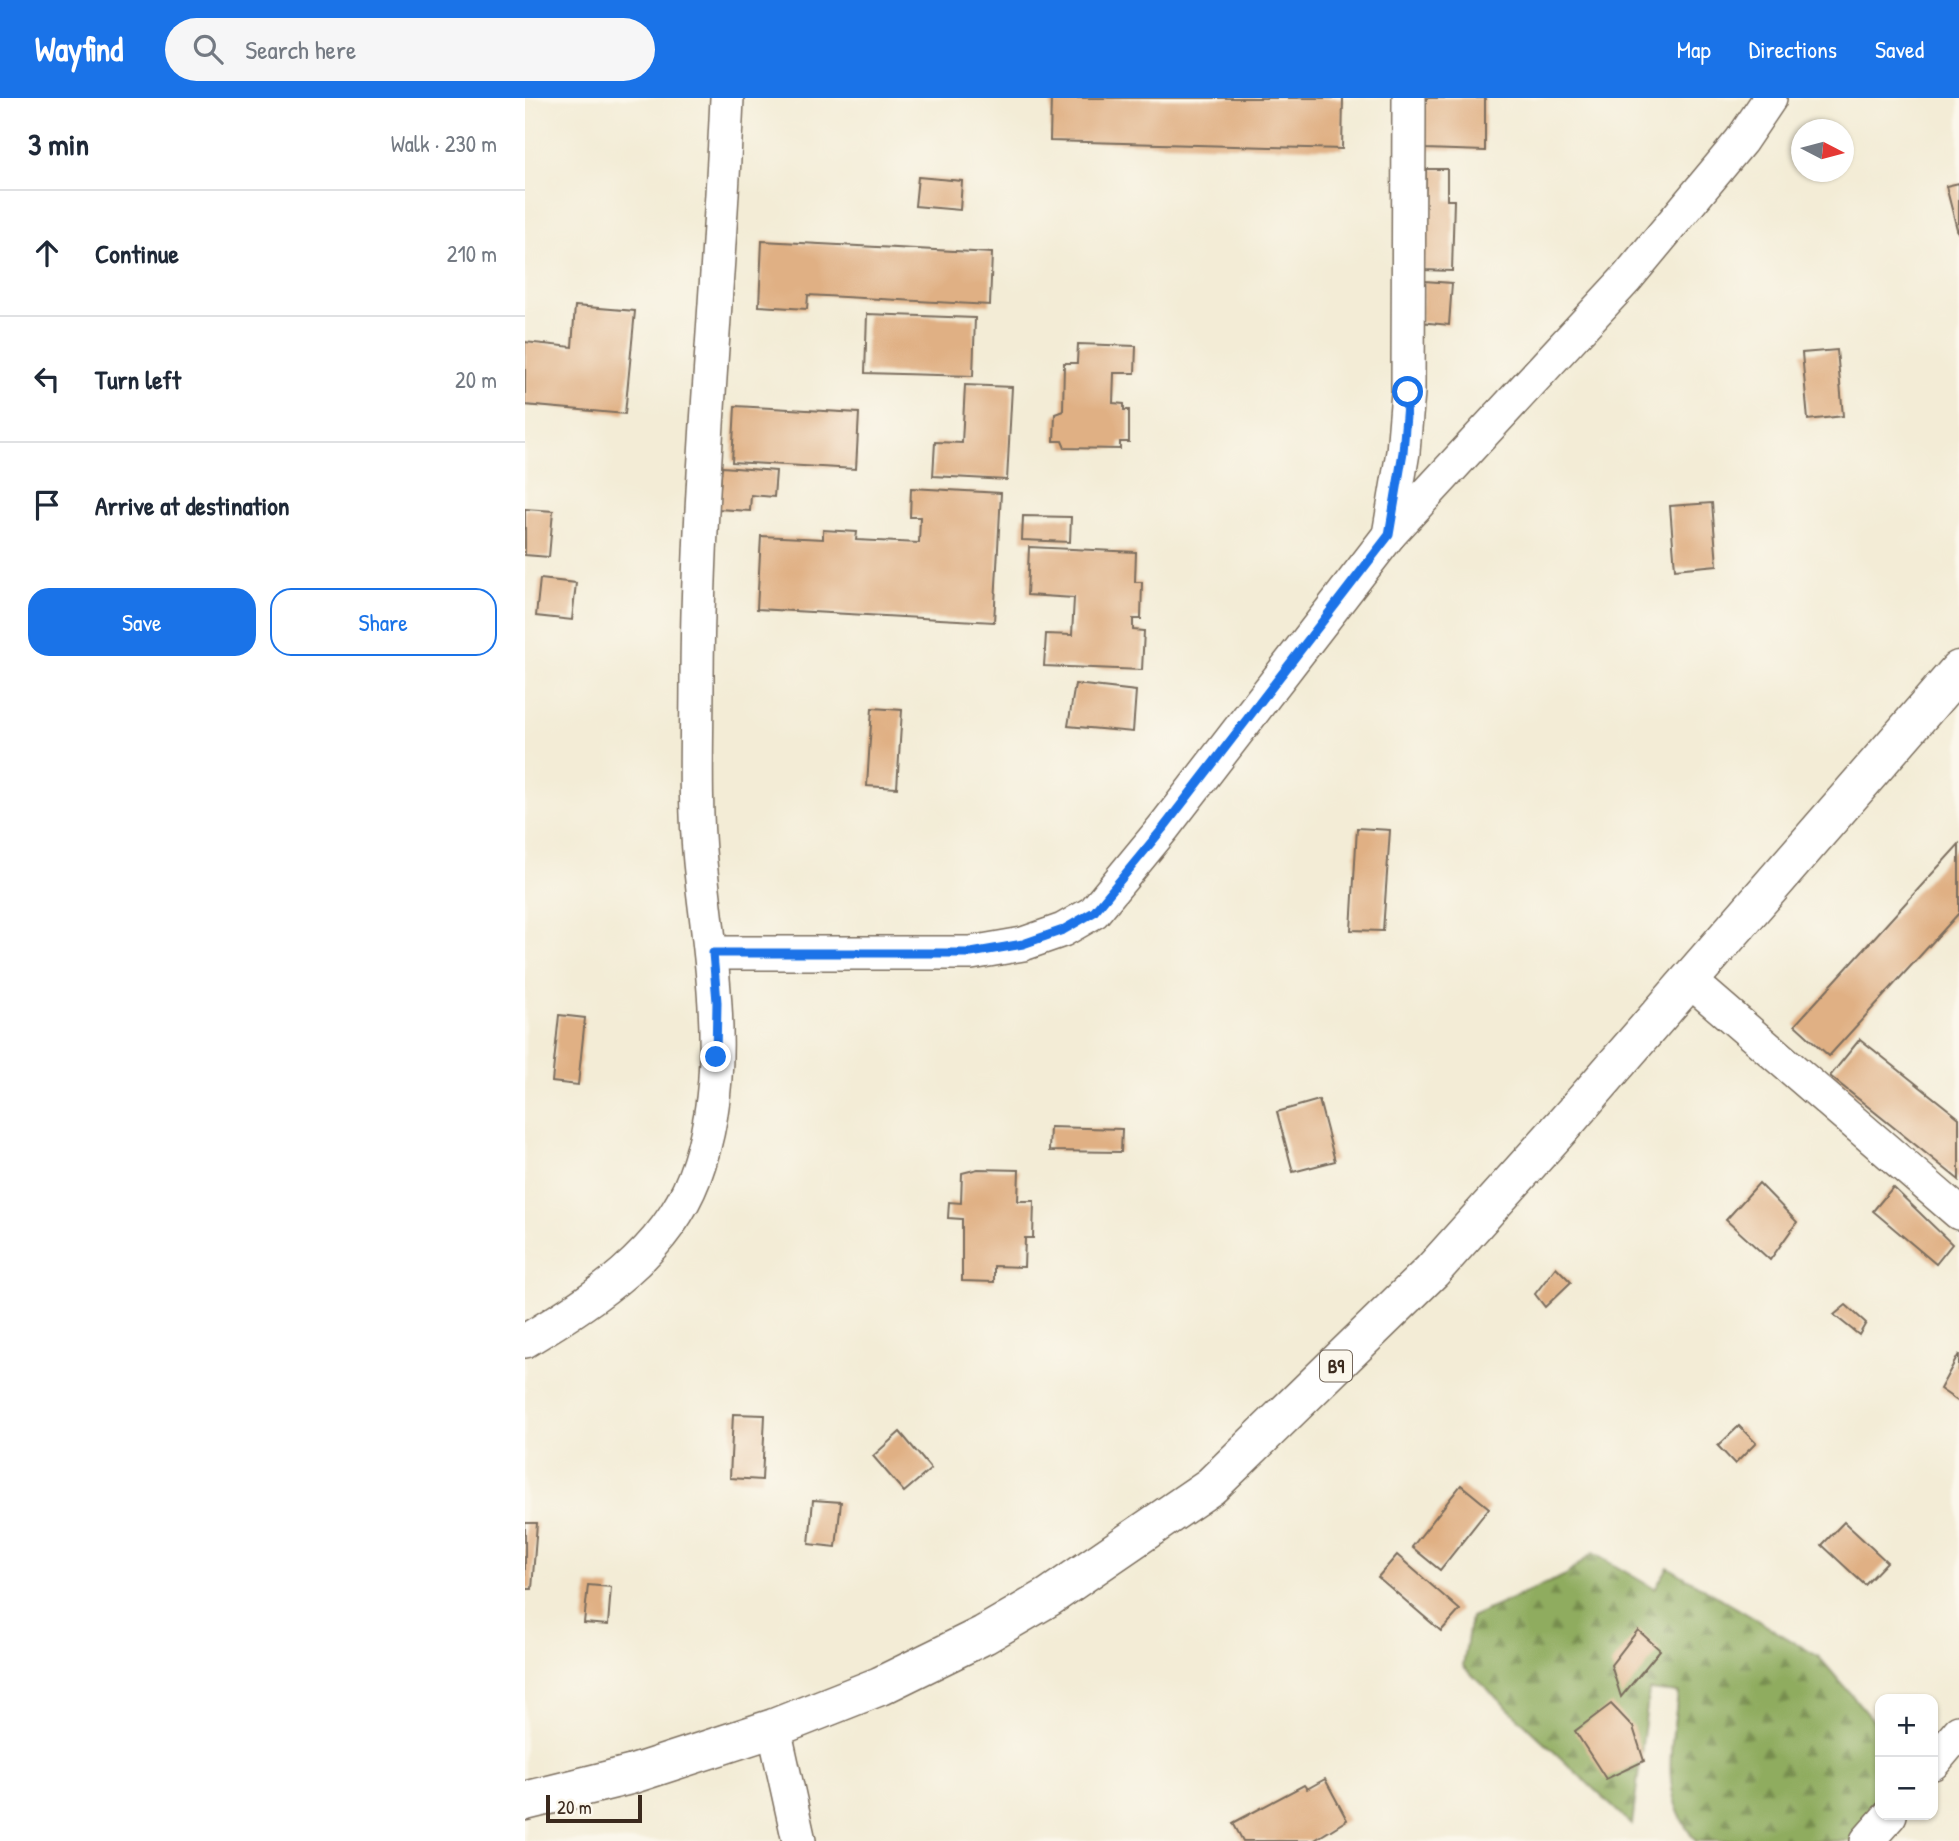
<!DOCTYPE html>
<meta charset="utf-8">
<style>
body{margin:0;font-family:"Patrick Hand",sans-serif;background:#f6f6f7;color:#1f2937}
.controls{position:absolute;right:21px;bottom:21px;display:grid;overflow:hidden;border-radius:14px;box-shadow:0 2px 5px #0004}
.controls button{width:63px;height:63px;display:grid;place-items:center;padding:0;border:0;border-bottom:2px solid #e0e1e3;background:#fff;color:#1f2937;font:35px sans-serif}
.compass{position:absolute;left:1266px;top:21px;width:63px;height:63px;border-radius:50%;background:#fff;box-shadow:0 2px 5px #0004;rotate:96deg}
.scale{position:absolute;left:21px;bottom:18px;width:96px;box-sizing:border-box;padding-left:7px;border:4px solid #3b2a1e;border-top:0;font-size:19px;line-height:24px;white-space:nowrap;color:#3b2a1e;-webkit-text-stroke:5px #fbf7ec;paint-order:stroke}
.stop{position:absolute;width:21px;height:21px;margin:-16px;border:5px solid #1a73e8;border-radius:50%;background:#fff}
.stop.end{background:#1a73e8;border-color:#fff;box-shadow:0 2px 7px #0008}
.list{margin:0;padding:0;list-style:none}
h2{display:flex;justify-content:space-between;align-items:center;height:91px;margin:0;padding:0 28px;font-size:30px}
h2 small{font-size:23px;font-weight:400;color:#747a83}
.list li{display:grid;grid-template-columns:46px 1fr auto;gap:21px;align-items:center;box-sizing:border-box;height:126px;padding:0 28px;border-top:2px solid #e0e1e3}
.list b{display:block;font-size:26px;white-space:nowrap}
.list em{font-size:23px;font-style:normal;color:#747a83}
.actions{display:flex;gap:14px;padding:21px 28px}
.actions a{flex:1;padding:16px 0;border:2px solid #1a73e8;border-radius:21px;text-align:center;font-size:24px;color:#1a73e8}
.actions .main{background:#1a73e8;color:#fff}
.icon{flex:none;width:38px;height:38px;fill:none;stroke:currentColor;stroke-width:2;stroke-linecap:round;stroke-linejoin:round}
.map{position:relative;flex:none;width:1434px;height:1743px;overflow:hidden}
header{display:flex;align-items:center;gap:42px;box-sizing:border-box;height:98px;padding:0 35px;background:#1a73e8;color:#fff}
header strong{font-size:33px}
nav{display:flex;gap:38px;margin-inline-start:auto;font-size:24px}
.search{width:490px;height:63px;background:#f6f6f7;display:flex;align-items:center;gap:18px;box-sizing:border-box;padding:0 24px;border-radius:38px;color:#747a83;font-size:26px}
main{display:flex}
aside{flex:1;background:#fff}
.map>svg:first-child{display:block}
.forest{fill:url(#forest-firs);stroke:#656b3e;stroke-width:2}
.building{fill:#e0b084}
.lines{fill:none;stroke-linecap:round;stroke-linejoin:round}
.street-casing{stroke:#7b6e5e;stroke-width:36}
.highway-casing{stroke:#7b6e5e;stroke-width:41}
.street{stroke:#fff;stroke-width:33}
.highway{stroke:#fff;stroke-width:38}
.route{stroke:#1a73e8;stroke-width:9}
.labels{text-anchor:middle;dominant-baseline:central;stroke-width:7;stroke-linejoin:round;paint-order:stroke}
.shield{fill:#fbf7ec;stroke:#75685c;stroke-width:2}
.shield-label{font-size:19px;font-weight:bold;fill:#3b2a1e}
</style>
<header>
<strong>Wayfind</strong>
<div class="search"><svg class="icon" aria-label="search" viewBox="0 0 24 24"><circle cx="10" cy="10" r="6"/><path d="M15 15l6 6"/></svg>Search here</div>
<nav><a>Map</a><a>Directions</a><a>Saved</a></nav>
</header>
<main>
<aside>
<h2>3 min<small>Walk · 230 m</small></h2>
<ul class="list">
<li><svg class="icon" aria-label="ahead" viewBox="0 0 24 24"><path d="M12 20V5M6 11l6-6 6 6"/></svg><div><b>Continue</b></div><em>210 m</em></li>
<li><svg class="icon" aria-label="left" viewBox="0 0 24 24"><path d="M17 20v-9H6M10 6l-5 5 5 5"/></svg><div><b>Turn left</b></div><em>20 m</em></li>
<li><svg class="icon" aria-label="arrive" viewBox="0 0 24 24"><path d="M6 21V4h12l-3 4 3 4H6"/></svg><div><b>Arrive at destination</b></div></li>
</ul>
<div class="actions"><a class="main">Save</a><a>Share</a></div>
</aside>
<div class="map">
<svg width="1434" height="1743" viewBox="0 0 1434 1743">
<defs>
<pattern id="forest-firs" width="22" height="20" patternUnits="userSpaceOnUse" patternTransform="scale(1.75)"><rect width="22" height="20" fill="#8fac5f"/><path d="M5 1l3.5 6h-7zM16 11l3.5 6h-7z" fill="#768c4e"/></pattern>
</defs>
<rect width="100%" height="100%" fill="#fbf7ec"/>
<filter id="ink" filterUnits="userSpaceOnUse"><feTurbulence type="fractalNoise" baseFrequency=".0143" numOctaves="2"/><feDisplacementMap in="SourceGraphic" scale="14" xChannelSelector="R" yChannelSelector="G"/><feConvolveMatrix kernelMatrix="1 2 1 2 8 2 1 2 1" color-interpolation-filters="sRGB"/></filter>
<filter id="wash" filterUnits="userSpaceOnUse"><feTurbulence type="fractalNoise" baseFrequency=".00686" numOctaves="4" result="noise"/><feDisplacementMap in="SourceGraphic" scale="28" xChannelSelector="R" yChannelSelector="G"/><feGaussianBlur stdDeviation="1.57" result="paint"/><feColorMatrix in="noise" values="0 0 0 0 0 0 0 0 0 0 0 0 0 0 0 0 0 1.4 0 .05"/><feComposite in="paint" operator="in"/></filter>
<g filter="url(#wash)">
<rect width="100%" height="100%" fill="#f3ecd6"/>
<path class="forest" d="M1068,1455L1130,1491L1143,1469L1294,1559L1355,1630V1717L1339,1743H1171C1133,1698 1147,1649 1153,1595L1124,1592L1107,1727L938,1568L946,1519L1041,1477Z"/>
<g id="blocks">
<g class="building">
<path d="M526,0H818L817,51L525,43Z"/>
<path d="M899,0H960V53L900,51Z"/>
<path d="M901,71H922V102H929L927,173L898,172Z"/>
<path d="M393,79L437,83L435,112L390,108Z"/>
<path d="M1434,85V135H1433L1421,88Z"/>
<path d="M237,143L467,155L465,207L283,197L282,211L234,208Z"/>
<path d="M899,183L927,185L924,227L895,224Z"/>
<path d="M50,208L110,213L100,316L0,307V244L47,249Z"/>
<path d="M342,216L450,220L448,278L340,275Z"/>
<path d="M553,246L611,248L610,275H589L588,305L599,306V312H604V344H595V351L540,350L537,343H529L530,316L538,313L539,265H552Z"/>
<path d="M1312,252L1318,318L1283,322L1277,255Z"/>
<path d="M440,287L487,289L482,382L408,378L410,344L437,345Z"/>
<path d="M210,308L334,315L331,371L207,364Z"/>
<path d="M197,369L251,373L249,399L226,397L225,413L193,411Z"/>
<path d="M386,390L476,395L469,524L232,511L236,438L298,441V432L332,434L331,442L394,445L395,419H385Z"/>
<path d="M1187,405L1192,467L1150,471L1145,408Z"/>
<path d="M0,411L28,413L24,459L0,457Z"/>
<path d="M498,418L546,419L545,444L497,442Z"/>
<path d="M504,449L611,454L610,484H617L616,521H608V532L619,533L617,572L519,568L521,536L547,537L549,500L502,497Z"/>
<path d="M15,481L51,485L47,522L11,518Z"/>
<path d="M550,586L611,593L608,634L543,628Z"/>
<path d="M347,610L377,612L372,690L342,688Z"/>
<path d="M832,730L865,732L858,833L826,832Z"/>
<path d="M1434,746V815L1304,958L1270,927Z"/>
<path d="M34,917L60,920L53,987L27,984Z"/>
<path d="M1335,941L1434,1020V1082L1305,978Z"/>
<path d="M794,1002L810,1063L768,1074L752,1014Z"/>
<path d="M525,1029L597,1031L596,1054L524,1053Z"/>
<path d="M453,1071L494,1072L493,1103H509L508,1140H500L499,1169L469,1168V1184L437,1183V1121L423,1120L424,1104L436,1105L437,1075Z"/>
<path d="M1234,1085L1272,1124L1245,1162L1201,1122Z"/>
<path d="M1368,1089L1427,1146L1411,1166L1348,1113Z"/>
<path d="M1031,1169L1046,1184L1020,1209L1010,1196Z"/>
<path d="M1321,1207L1341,1225L1334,1237L1309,1217Z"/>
<path d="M1434,1256V1304L1415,1291Z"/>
<path d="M208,1316L240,1317L237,1382L205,1380Z"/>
<path d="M1214,1328L1231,1345L1210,1366L1193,1348Z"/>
<path d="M375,1334L406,1371L379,1394L348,1358Z"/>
<path d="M936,1387L964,1410L915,1472L887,1449Z"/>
<path d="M288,1402L316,1404L311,1449L284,1446Z"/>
<path d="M1319,1424L1362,1464L1340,1487L1297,1447Z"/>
<path d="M0,1425H12L7,1491H0Z"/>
<path d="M872,1457L935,1512L916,1533L853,1479Z"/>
<path d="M63,1487L86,1489L83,1527L59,1525Z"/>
<path d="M1113,1532L1135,1552L1096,1599L1086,1567Z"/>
<path d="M1086,1606L1108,1629L1119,1663L1081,1681L1050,1633Z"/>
<path d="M800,1681L822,1722L788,1743H718L708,1725L779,1687L782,1691Z"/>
</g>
</g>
</g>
<g filter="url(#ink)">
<use href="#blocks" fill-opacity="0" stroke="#7b6e5e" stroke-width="2"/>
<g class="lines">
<defs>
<g id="street">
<path d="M864,437L878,354L883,294L884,0"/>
<path d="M188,855H446L498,846L538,832L569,814L639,729L864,437L1102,180L1216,43L1245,0"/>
<path d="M1164,882L1434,1115"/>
<path d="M0,1243C67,1203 140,1156 169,1080C208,978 186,869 175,764C169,703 172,640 172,578C173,385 194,193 202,0"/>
<path d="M249,1630L274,1743"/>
<path d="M1408,1665L1434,1634"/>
<path d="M1342,1743L1365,1717"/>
</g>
<path id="highway" d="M0,1703L105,1677L249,1630L355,1588L459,1537L524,1499L686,1388L907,1173L1042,1023L1434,572"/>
</defs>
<use href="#street" class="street-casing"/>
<use href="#highway" class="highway-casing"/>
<use href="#street" class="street"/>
<use href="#highway" class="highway"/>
</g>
</g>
<g class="lines" filter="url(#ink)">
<path class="route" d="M191,959L192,904L188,855H446L498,846L538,832L569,814L639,729L864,437L878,354L883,294"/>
</g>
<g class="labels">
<rect class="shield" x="795" y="1252.5" width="32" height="31" rx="5"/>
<g class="shield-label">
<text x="811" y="1268">B9</text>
</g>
</g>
</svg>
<div class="controls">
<button>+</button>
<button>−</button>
</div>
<svg class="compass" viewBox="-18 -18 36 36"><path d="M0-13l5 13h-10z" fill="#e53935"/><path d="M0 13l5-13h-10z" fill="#747a83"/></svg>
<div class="scale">20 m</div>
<div class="stop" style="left:883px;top:294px"></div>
<div class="stop end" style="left:191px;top:959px"></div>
</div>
</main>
